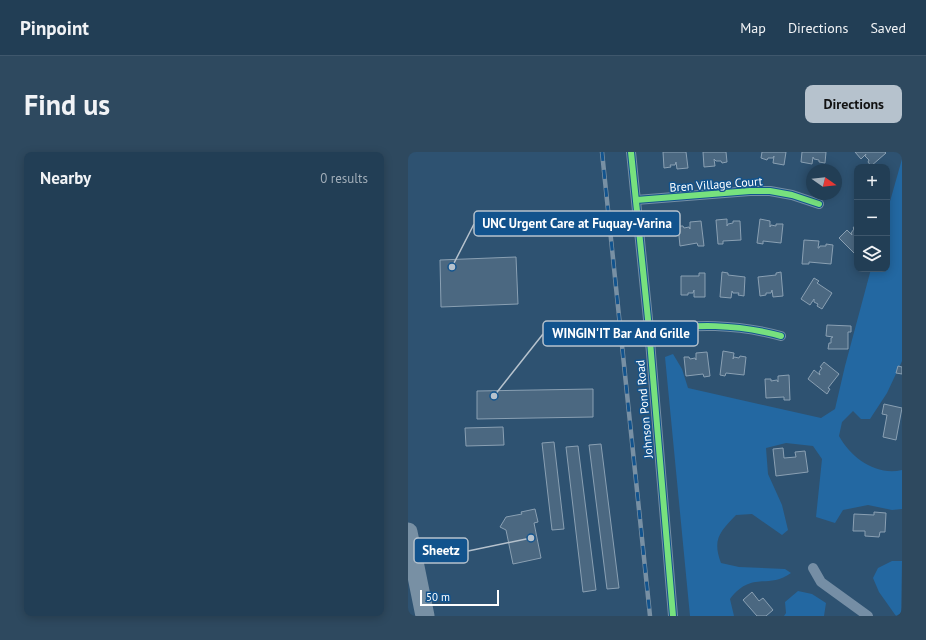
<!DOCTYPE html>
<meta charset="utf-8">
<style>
body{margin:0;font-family:"PT Sans",sans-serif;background:#2e495f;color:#f1f3f6}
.controls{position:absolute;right:12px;top:12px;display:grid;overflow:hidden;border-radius:8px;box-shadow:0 2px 10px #0003}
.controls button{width:36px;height:36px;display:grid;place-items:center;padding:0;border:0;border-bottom:1px solid #3f576c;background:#223e55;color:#f1f3f6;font:20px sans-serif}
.compass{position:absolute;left:398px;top:12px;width:36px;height:36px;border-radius:50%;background:#223e55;box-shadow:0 2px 10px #0003;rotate:104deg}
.scale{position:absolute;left:12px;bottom:10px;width:79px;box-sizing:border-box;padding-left:4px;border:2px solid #fff;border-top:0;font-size:11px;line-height:14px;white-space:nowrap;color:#fff;-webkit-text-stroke:3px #12538d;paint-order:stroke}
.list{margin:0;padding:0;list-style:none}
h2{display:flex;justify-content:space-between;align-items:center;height:52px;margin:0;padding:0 16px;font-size:17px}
h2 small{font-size:13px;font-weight:400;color:#a2aeb9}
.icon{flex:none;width:22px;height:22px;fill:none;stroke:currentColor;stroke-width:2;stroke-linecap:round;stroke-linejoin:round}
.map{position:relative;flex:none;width:494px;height:464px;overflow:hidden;border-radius:8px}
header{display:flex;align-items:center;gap:24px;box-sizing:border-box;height:56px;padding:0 20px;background:#223e55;border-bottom:1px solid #3f576c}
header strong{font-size:19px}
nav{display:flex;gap:22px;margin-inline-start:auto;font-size:14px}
.intro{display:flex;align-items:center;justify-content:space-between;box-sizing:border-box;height:96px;padding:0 24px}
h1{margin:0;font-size:28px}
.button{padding:10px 18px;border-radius:8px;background:#b6c2cd;color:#111;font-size:14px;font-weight:700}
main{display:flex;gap:24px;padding:0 24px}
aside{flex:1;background:#223e55;border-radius:8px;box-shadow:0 2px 10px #0003}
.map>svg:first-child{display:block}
.green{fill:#2368a2}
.building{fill:#4b6881;stroke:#8aa0b3}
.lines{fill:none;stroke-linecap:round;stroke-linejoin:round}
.street{stroke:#758ea5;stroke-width:10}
.highway{stroke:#7890a4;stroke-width:19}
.rail-casing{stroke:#7890a4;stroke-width:4.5}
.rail{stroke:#12538d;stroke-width:3;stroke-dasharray:9;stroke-linecap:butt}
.cycleway-casing{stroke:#12538d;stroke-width:8}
.cycleway{stroke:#77e17e;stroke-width:6}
.labels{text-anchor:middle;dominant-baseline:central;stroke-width:3;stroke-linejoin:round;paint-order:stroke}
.street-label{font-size:12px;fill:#fff;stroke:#12538d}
.leader{fill:none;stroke:#b6c2cd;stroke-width:1.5}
.callout-dot{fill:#b6c2cd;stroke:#12538d;stroke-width:1.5}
.callout{fill:#12538d;stroke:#b6c2cd;stroke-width:1.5}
.callout-label{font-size:13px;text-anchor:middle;font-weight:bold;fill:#fff}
</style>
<header>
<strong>Pinpoint</strong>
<nav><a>Map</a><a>Directions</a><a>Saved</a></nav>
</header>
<div class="intro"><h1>Find us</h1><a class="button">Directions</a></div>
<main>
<aside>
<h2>Nearby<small>0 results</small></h2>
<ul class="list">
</ul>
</aside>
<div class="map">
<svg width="494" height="464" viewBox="0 0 494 464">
<rect width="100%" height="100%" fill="#2e5271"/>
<g class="green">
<path d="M494,7V209L479,241L462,267H453L445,259L434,270L431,284C443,306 468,324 494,318V357L484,358L460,353L435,358L427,371L408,365L414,307L405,294L378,291L358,296L360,322L374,353L380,378L374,383L344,362L328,363C312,380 304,387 313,411L331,415L377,417L383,421C360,438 344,418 322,447L326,464H282L257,205L265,202L274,217L280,236L413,266L427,257L437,214L463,117H479V60Z"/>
<path d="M484,409H494L493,464H488L471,440L465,426L470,416Z"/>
<path d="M390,439L404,442L418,451L416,464H376L378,461L377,450Z"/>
</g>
<g class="building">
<path d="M255,0H278L280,16L269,17L268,10L267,13H262L263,15L256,16Z"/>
<path d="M295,0H318L319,10L314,11L313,9H308L306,7L307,14L296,15Z"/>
<path d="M354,0H378L376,13L365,11L366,4L365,6H360L359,8L353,6Z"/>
<path d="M394,0H418L417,11L411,10V8L406,7L405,5L404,12L393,10Z"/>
<path d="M447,0H477L478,1L463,14L460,10L461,8L457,4L458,2L453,7Z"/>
<path d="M319,67V74L320,72L325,71V69H332L333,88L315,89V92H310L308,68Z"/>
<path d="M352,67L362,69V75L363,73L368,74V72H375L373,91L355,89V92L349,91Z"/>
<path d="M293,69L296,94H290L289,91L272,94L270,74H275L276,76L281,75L282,77V70Z"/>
<path d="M449,71V102L448,103L431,86L439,78L444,83L443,81L446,77L445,76Z"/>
<path d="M396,88L411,89L410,96H411L412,94H418V92L425,93L423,112L401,110V112H394Z"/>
<path d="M108,105L110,152L33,155L32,108Z"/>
<path d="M314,120L320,121V123L337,125L336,144L330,143L331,141H325L324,139L323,146L312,145Z"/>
<path d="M373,120L375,144L365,145L364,138L363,141H358V143L352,144L350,125L368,123V121Z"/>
<path d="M291,121H297V145H286V138L285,141H280V143H273V124H291Z"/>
<path d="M406,126L411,129L409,131L424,141L414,157L409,154L410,152L406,150V147L402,153L393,147Z"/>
<path d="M419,173L443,174V180H440V197H420L421,191H423V186L425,185L418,184Z"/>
<path d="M315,199L326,201L325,207L326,205L331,206L332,204L338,205L336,223L318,221L317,224L312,223Z"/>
<path d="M299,200L302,224L296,225L295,222L278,224L276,205H281L282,207L287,206L288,208V201Z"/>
<path d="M416,210L431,222L420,236L422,237L419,242L400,227L406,218L412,223L411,220L414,216L412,215Z"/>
<path d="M490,214L494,215V222L488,221Z"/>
<path d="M381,223L382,248H376V245L358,246L357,227H363V229L369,228L370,230V224Z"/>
<path d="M185,237V265L69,267V239Z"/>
<path d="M476,252L494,256L488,288L475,285L479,263L474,262Z"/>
<path d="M95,275L96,293L58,294L57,276Z"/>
<path d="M146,290L156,377L144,378L134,291Z"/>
<path d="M193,292L211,436L199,437L181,293Z"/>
<path d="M170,294L188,438L175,440L158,295Z"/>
<path d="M375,296L376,306L388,305L387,300L397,299L400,320L368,324L365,297Z"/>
<path d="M127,357L130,370L126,371L133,406L105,412L98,378L92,375L98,365L114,362L113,360Z"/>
<path d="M466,360L478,361L477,380H472L471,385L457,384V379H445L446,362L466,363Z"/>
<path d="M344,440L351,449L355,446L365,458L358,464H349L335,448Z"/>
</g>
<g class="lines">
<g class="street">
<path d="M223,0L241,177L265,464"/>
<path d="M228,48L342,39H362L384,43L411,52"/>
<path d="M241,177C290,173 325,171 373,184"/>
<path d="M405,416L413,430L460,464"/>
</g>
<path class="highway" d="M0,380L17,464"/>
<defs>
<path id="rail" d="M194,0L242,464"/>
</defs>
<use href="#rail" class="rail-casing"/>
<use href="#rail" class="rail"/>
<defs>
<g id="cycleway">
<path d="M223,0L241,177L265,464"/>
<path d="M228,48L342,39H362L384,43L411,52"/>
<path d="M241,177C290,173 325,171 373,184"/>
</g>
</defs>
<use href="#cycleway" class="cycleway-casing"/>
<use href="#cycleway" class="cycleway"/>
</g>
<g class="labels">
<g class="street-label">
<text transform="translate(308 32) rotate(-4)">Bren Village Court</text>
<text transform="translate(236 257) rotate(-95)">Johnson Pond Road</text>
</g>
</g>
<path class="leader" d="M44 115L66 72M86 244L135 182M123 386L60 399"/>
<g class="callout-dot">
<circle cx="44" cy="115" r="4"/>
<circle cx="86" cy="244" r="4"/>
<circle cx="123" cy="386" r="4"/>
</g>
<g class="callout">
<rect x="66" y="59" width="206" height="25" rx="4"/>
<rect x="135" y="169" width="155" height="25" rx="4"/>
<rect x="6" y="386" width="54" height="25" rx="4"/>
</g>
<g class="callout-label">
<text x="169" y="76">UNC Urgent Care at Fuquay-Varina</text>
<text x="213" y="186">WINGIN'IT Bar And Grille</text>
<text x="33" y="403">Sheetz</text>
</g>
</svg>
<div class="controls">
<button>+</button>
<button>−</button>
<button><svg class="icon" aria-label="layers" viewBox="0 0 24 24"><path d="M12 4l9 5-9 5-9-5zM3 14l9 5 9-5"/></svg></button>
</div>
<svg class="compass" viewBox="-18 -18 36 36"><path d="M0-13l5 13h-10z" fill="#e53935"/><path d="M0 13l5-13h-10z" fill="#a2aeb9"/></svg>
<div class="scale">50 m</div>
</div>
</main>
